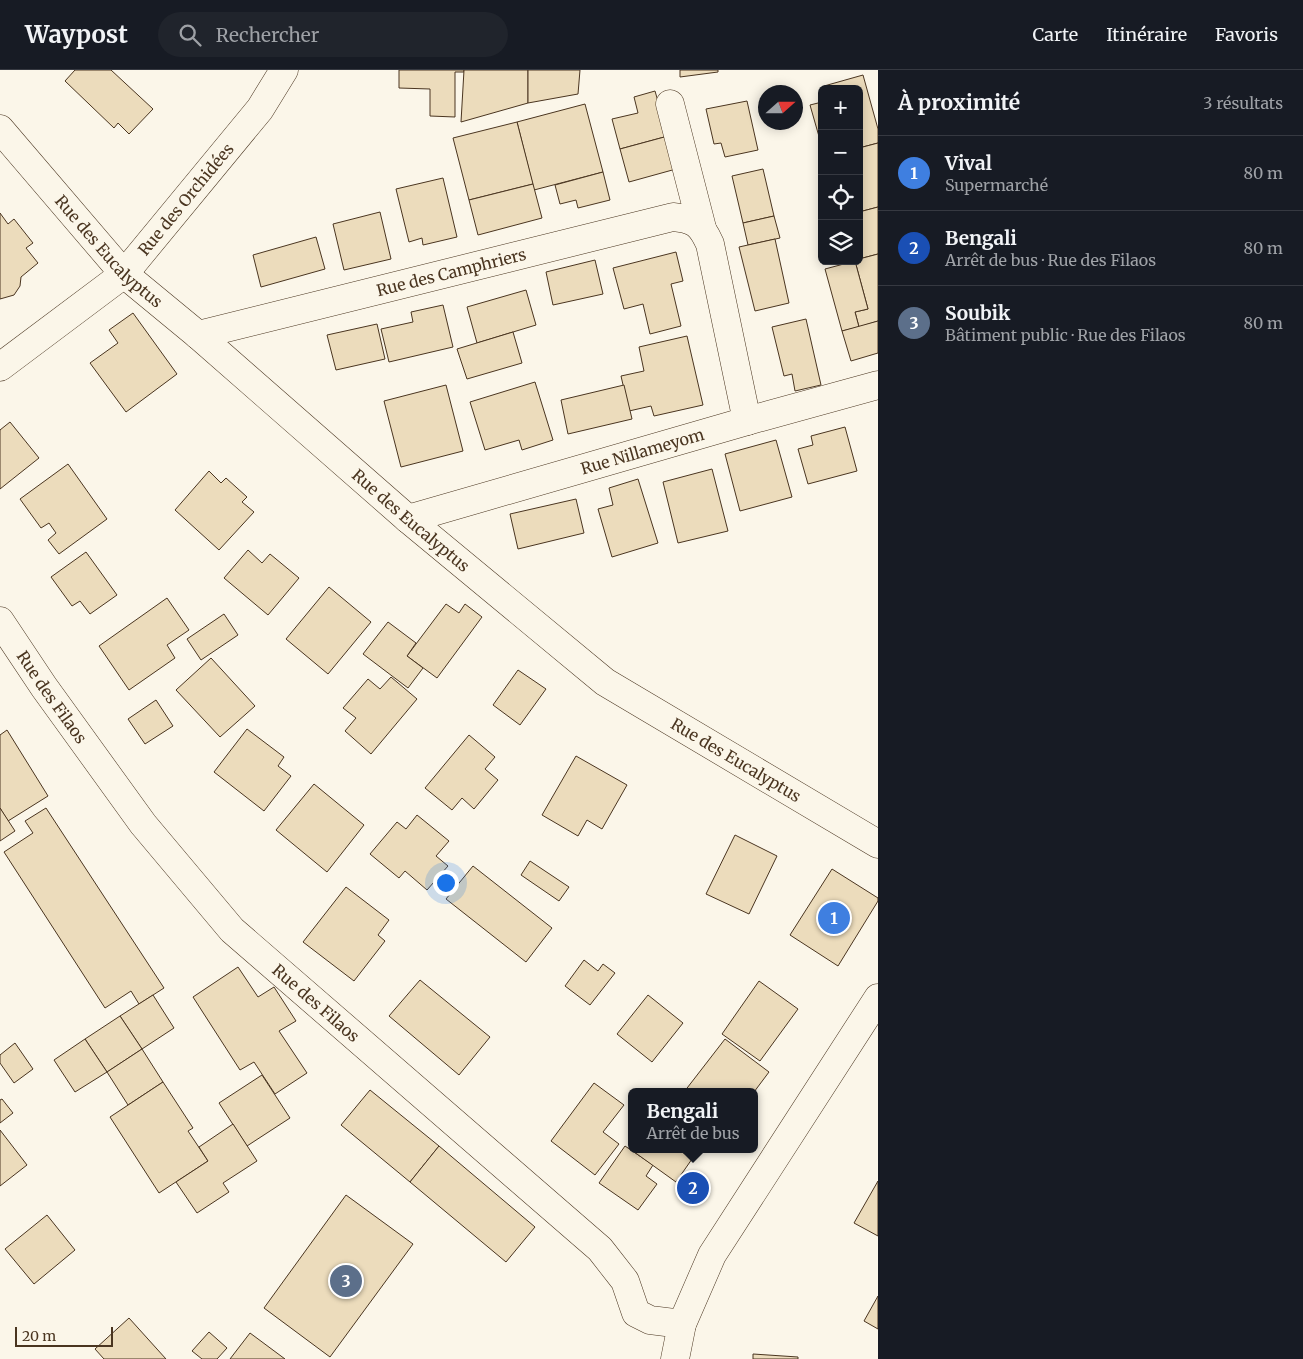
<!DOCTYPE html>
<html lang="fr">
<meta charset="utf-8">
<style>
body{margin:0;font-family:Merriweather,serif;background:#20242c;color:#f1f3f6}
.controls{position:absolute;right:15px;top:15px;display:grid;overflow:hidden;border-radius:8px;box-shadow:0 2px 12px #0003}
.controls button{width:45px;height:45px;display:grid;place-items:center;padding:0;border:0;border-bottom:1px solid #363941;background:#171b24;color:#f1f3f6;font:25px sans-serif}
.compass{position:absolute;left:758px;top:15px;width:45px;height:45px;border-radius:50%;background:#171b24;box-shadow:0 2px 12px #0003;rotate:69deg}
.scale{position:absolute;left:15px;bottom:12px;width:98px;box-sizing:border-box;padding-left:5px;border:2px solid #4a3520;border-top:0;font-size:14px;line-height:18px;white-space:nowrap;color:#4a3520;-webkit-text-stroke:4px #fbf6e9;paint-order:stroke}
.you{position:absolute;left:445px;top:812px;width:18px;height:18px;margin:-12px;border:4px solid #fff;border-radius:50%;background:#1a73e8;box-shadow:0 0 0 8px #1a73e833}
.badge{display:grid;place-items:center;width:32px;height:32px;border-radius:50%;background:#0b8043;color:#fff;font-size:16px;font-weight:700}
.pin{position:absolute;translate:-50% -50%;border:2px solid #fff;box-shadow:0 1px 5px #0006}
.popup{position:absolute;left:628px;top:1018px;width:130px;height:65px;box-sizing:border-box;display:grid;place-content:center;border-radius:8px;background:#171b24;filter:drop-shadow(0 1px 4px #0005);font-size:16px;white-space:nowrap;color:#9ea1a6}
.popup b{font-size:19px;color:#f1f3f6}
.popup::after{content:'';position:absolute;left:50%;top:100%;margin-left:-10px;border:10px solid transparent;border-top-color:#171b24}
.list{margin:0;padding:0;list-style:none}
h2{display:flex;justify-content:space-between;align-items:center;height:65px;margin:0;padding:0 20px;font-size:21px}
h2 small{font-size:16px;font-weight:400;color:#9ea1a6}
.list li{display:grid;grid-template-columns:32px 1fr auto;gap:15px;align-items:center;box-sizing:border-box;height:75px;padding:0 20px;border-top:1px solid #363941}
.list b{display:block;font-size:19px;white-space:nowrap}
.list p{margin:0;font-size:16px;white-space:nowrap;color:#9ea1a6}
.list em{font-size:16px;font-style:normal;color:#9ea1a6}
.icon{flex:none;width:28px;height:28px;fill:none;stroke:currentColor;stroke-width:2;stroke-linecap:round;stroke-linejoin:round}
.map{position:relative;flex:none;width:878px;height:1289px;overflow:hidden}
header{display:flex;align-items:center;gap:30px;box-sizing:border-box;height:70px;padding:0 25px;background:#171b24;border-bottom:1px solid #363941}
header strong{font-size:24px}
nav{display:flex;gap:28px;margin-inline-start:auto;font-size:18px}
.search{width:350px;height:45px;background:#20242c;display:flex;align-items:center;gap:12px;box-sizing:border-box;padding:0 18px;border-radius:28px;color:#9ea1a6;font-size:19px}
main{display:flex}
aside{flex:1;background:#171b24}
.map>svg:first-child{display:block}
.building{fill:#ecdcbc;stroke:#4a3520}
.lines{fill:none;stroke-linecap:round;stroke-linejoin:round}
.minor-casing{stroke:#4a3520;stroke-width:29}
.secondary-casing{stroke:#4a3520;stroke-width:29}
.minor{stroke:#fbf6e9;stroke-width:28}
.secondary{stroke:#fbf6e9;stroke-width:28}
.labels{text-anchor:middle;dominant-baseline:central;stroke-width:4;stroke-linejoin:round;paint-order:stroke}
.street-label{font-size:16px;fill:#4a3520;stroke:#fbf6e9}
</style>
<header>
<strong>Waypost</strong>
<div class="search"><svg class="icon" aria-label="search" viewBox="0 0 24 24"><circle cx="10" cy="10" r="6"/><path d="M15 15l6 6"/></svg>Rechercher</div>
<nav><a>Carte</a><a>Itinéraire</a><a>Favoris</a></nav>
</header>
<main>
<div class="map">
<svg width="878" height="1289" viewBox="0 0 878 1289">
<rect width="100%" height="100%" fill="#fbf6e9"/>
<g class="building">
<path d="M75,0H111L153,39L129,64L118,53L114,58L65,11Z"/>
<path d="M399,0H464V2H455V47L430,46V19L399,18Z"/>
<path d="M464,0H528V33L461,52Z"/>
<path d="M528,0H580L578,24L528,33Z"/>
<path d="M680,0H718V2L680,7Z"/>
<path d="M863,5L878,59V73L859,78V19H824V16Z"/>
<path d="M655,21L668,66L620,79L612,49L638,43L634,27Z"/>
<path d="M747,31L758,80L725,87L721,73L714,74L706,39Z"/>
<path d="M822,32V77L810,35Z"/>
<path d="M585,34L603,102L534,120L517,52Z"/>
<path d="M517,52L533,114L469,130L453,68Z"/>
<path d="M668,66L676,99L629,112L620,79Z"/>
<path d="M878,73V137L859,142V78Z"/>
<path d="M763,99L774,146L743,153L732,106Z"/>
<path d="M603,102L610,130L578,138L576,130L560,134L555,115Z"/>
<path d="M443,108L457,167L423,175L422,168L409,172L396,119Z"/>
<path d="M533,114L542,148L478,165L469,130Z"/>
<path d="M878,137V184L859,189V142Z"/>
<path d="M380,142L391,189L344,200L333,154Z"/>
<path d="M0,143L8,154L14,149L33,173L26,178L38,193L21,207L20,216L14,225L0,229Z"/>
<path d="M774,146L780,168L748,175L743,153Z"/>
<path d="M316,167L325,199L261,217L253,185Z"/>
<path d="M775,169L789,233L755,241L739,177Z"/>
<path d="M676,182L683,211L671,214L681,256L650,264L643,234L624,239L613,198Z"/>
<path d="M878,184V251L859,257L855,242L868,239L855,191H859V189Z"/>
<path d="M595,190L603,224L553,235L546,202Z"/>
<path d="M855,191L868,239L855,242L859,257L842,261L825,199Z"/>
<path d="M526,220L536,255L477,273L467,237Z"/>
<path d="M443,235L453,277L389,292L381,259L413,252L411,242Z"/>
<path d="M133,243L177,304L126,342L90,293L118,273L109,260Z"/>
<path d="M806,249L821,315L795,321L792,304L784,306L772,257Z"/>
<path d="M878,251V283L851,291L842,261Z"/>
<path d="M377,254L385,289L336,300L327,265Z"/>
<path d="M513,262L522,293L467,309L457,279Z"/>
<path d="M687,266L703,335L654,346L651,336L629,341L621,306L644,301L639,277Z"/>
<path d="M535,312L553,370L522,380L519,370L485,380L470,332Z"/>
<path d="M446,315L463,381L401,397L384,331Z"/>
<path d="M624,315L632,349L568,364L561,330Z"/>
<path d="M10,352L39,388L0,419V360Z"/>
<path d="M845,357L857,401L808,414L798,379L813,375L811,366Z"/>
<path d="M776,370L792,427L740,441L725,384Z"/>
<path d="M68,394L107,449L59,484L48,470L56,463L49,453L41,458L20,429Z"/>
<path d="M712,399L728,461L678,473L663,412Z"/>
<path d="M209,401L221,413L226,408L247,427L242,432L254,442L219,480L175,440Z"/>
<path d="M638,409L658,473L612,487L598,439L613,435L609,418Z"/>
<path d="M576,429L584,463L518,479L510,444Z"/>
<path d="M248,480L262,493L270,484L299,508L268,545L224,508Z"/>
<path d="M86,482L117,525L90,544L80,531L72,536L51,507Z"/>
<path d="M329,517L371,552L328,604L286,569Z"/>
<path d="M167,528L189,560L167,575L175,588L129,620L99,576Z"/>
<path d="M446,534L459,543L465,534L482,547L437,608L407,586Z"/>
<path d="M224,544L238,565L201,590L187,569Z"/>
<path d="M388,552L416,573L407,586L423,598L408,618L363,584Z"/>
<path d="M211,588L255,636L220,667L176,620Z"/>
<path d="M518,600L546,619L520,655L493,635Z"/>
<path d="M391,607L417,629L371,684L345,661L356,648L343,638L368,609L380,619Z"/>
<path d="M156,630L173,656L145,674L128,649Z"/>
<path d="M247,659L284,687L278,696L291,706L264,741L214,702Z"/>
<path d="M7,660L48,726L8,751L0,738V665Z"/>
<path d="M469,665L495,687L485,699L498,710L474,739L462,728L452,740L425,718Z"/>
<path d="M576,686L627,715L602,759L587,750L578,766L542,745Z"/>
<path d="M314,714L364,755L327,802L276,760Z"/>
<path d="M0,738L15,761L0,771Z"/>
<path d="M46,738L164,918L139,934L131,921L105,938L4,782L33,763L25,751Z"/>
<path d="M417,745L449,771L436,786L448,796L427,820L405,801L399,808L370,784L397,752L406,759Z"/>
<path d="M735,765L777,786L749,844L706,824Z"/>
<path d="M530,791L569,817L559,831L521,805Z"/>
<path d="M473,796L552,858L526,892L446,829Z"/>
<path d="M832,799L878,828V831L838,896L790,865Z"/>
<path d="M346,817L389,850L378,865L385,871L354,911L303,872Z"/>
<path d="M584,890L598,901L603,894L615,903L590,935L565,916Z"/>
<path d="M238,897L258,927L274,917L296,951L279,961L307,1003L275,1024L254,992L240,1000L193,927Z"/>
<path d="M420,910L490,967L459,1005L389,946Z"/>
<path d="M759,911L798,939L760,991L722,964Z"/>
<path d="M153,925L174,958L142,979L120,946Z"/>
<path d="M648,925L683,953L652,992L617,964Z"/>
<path d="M120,946L142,979L107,1002L85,969Z"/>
<path d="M85,969L107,1002L75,1022L54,990Z"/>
<path d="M725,969L769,1002L754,1022H684Z"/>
<path d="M15,973L33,999L14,1013L0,993V985Z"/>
<path d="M142,979L163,1012L128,1035L107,1002Z"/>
<path d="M262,1005L290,1048L247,1076L219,1033Z"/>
<path d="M163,1012L193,1058L188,1061L208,1091L159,1123L110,1047Z"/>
<path d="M594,1013L624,1035L603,1062L619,1074L595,1105L551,1071Z"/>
<path d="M370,1020L439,1076L410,1112L341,1055Z"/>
<path d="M2,1029L13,1043L0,1053V1030Z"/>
<path d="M233,1054L257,1091L223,1113L229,1122L197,1143L176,1112L208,1091L199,1077Z"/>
<path d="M0,1060L27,1095L0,1116Z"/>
<path d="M439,1076L535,1157L506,1192L410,1112Z"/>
<path d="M625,1076L653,1095L646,1106L657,1114L638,1140L599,1113Z"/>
<path d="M632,1077V1079H678L692,1089L676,1112L630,1079Z"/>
<path d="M878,1111V1166L854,1153Z"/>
<path d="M346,1125L413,1174L330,1287L264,1238Z"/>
<path d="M47,1145L75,1180L34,1214L5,1179Z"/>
<path d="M878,1226V1259L864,1251Z"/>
<path d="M129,1248L166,1289H104L95,1279Z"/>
<path d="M209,1262L227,1278L217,1289H202L192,1281Z"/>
<path d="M250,1263L285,1289H230Z"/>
<path d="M753,1284L798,1287V1289H753Z"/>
</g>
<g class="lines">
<defs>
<g id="minor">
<path d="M670,34L702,158"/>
<path id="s1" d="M0,59L124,204L198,265L408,449L605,612L878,774"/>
<path id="s2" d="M198,265L673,147C695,149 701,154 710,174L747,351"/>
<path id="s3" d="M0,297L124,204L260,39L284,0"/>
<path id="s4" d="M408,449L747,351L878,315"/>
<path id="s5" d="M0,551L44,617L143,754L232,860L600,1179L625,1211L636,1243L650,1250L682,1254"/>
</g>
<path id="secondary" d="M675,1289L682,1254L712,1185L878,928"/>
</defs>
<use href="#minor" class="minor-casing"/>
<use href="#secondary" class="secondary-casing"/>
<use href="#minor" class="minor"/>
<use href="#secondary" class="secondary"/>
</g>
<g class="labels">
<g class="street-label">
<text stroke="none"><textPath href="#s3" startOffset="252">Rue des Orchidées</textPath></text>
<text stroke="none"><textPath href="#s1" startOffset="164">Rue des Eucalyptus</textPath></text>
<text stroke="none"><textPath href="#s2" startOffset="261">Rue des Camphriers</textPath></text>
<text stroke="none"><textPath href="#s4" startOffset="244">Rue Nillameyom</textPath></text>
<text stroke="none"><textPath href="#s1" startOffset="569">Rue des Eucalyptus</textPath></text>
<text stroke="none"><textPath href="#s5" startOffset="92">Rue des Filaos</textPath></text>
<text stroke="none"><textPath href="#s1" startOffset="974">Rue des Eucalyptus</textPath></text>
<text stroke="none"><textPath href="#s5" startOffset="498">Rue des Filaos</textPath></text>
</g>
</g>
</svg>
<div class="controls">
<button>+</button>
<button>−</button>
<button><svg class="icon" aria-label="locate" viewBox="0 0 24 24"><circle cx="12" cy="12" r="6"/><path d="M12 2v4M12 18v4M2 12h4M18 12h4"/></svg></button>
<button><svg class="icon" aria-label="layers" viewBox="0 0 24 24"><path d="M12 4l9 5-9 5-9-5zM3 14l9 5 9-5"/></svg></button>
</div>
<svg class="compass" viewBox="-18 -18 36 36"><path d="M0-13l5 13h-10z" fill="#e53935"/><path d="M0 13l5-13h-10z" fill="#9ea1a6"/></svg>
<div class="scale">20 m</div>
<div class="you"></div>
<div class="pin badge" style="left:834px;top:848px;background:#3f7fe0">1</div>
<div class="pin badge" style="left:693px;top:1118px;background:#1a4fb4">2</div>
<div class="popup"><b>Bengali</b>Arrêt de bus</div>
<div class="pin badge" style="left:346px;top:1211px;background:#5c6f8a">3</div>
</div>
<aside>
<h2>À proximité<small>3 résultats</small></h2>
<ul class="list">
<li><span class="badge" style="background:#3f7fe0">1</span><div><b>Vival</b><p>Supermarché</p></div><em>80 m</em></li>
<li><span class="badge" style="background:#1a4fb4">2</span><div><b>Bengali</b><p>Arrêt de bus · Rue des Filaos</p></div><em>80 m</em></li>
<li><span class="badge" style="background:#5c6f8a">3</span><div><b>Soubik</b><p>Bâtiment public · Rue des Filaos</p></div><em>80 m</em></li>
</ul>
</aside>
</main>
